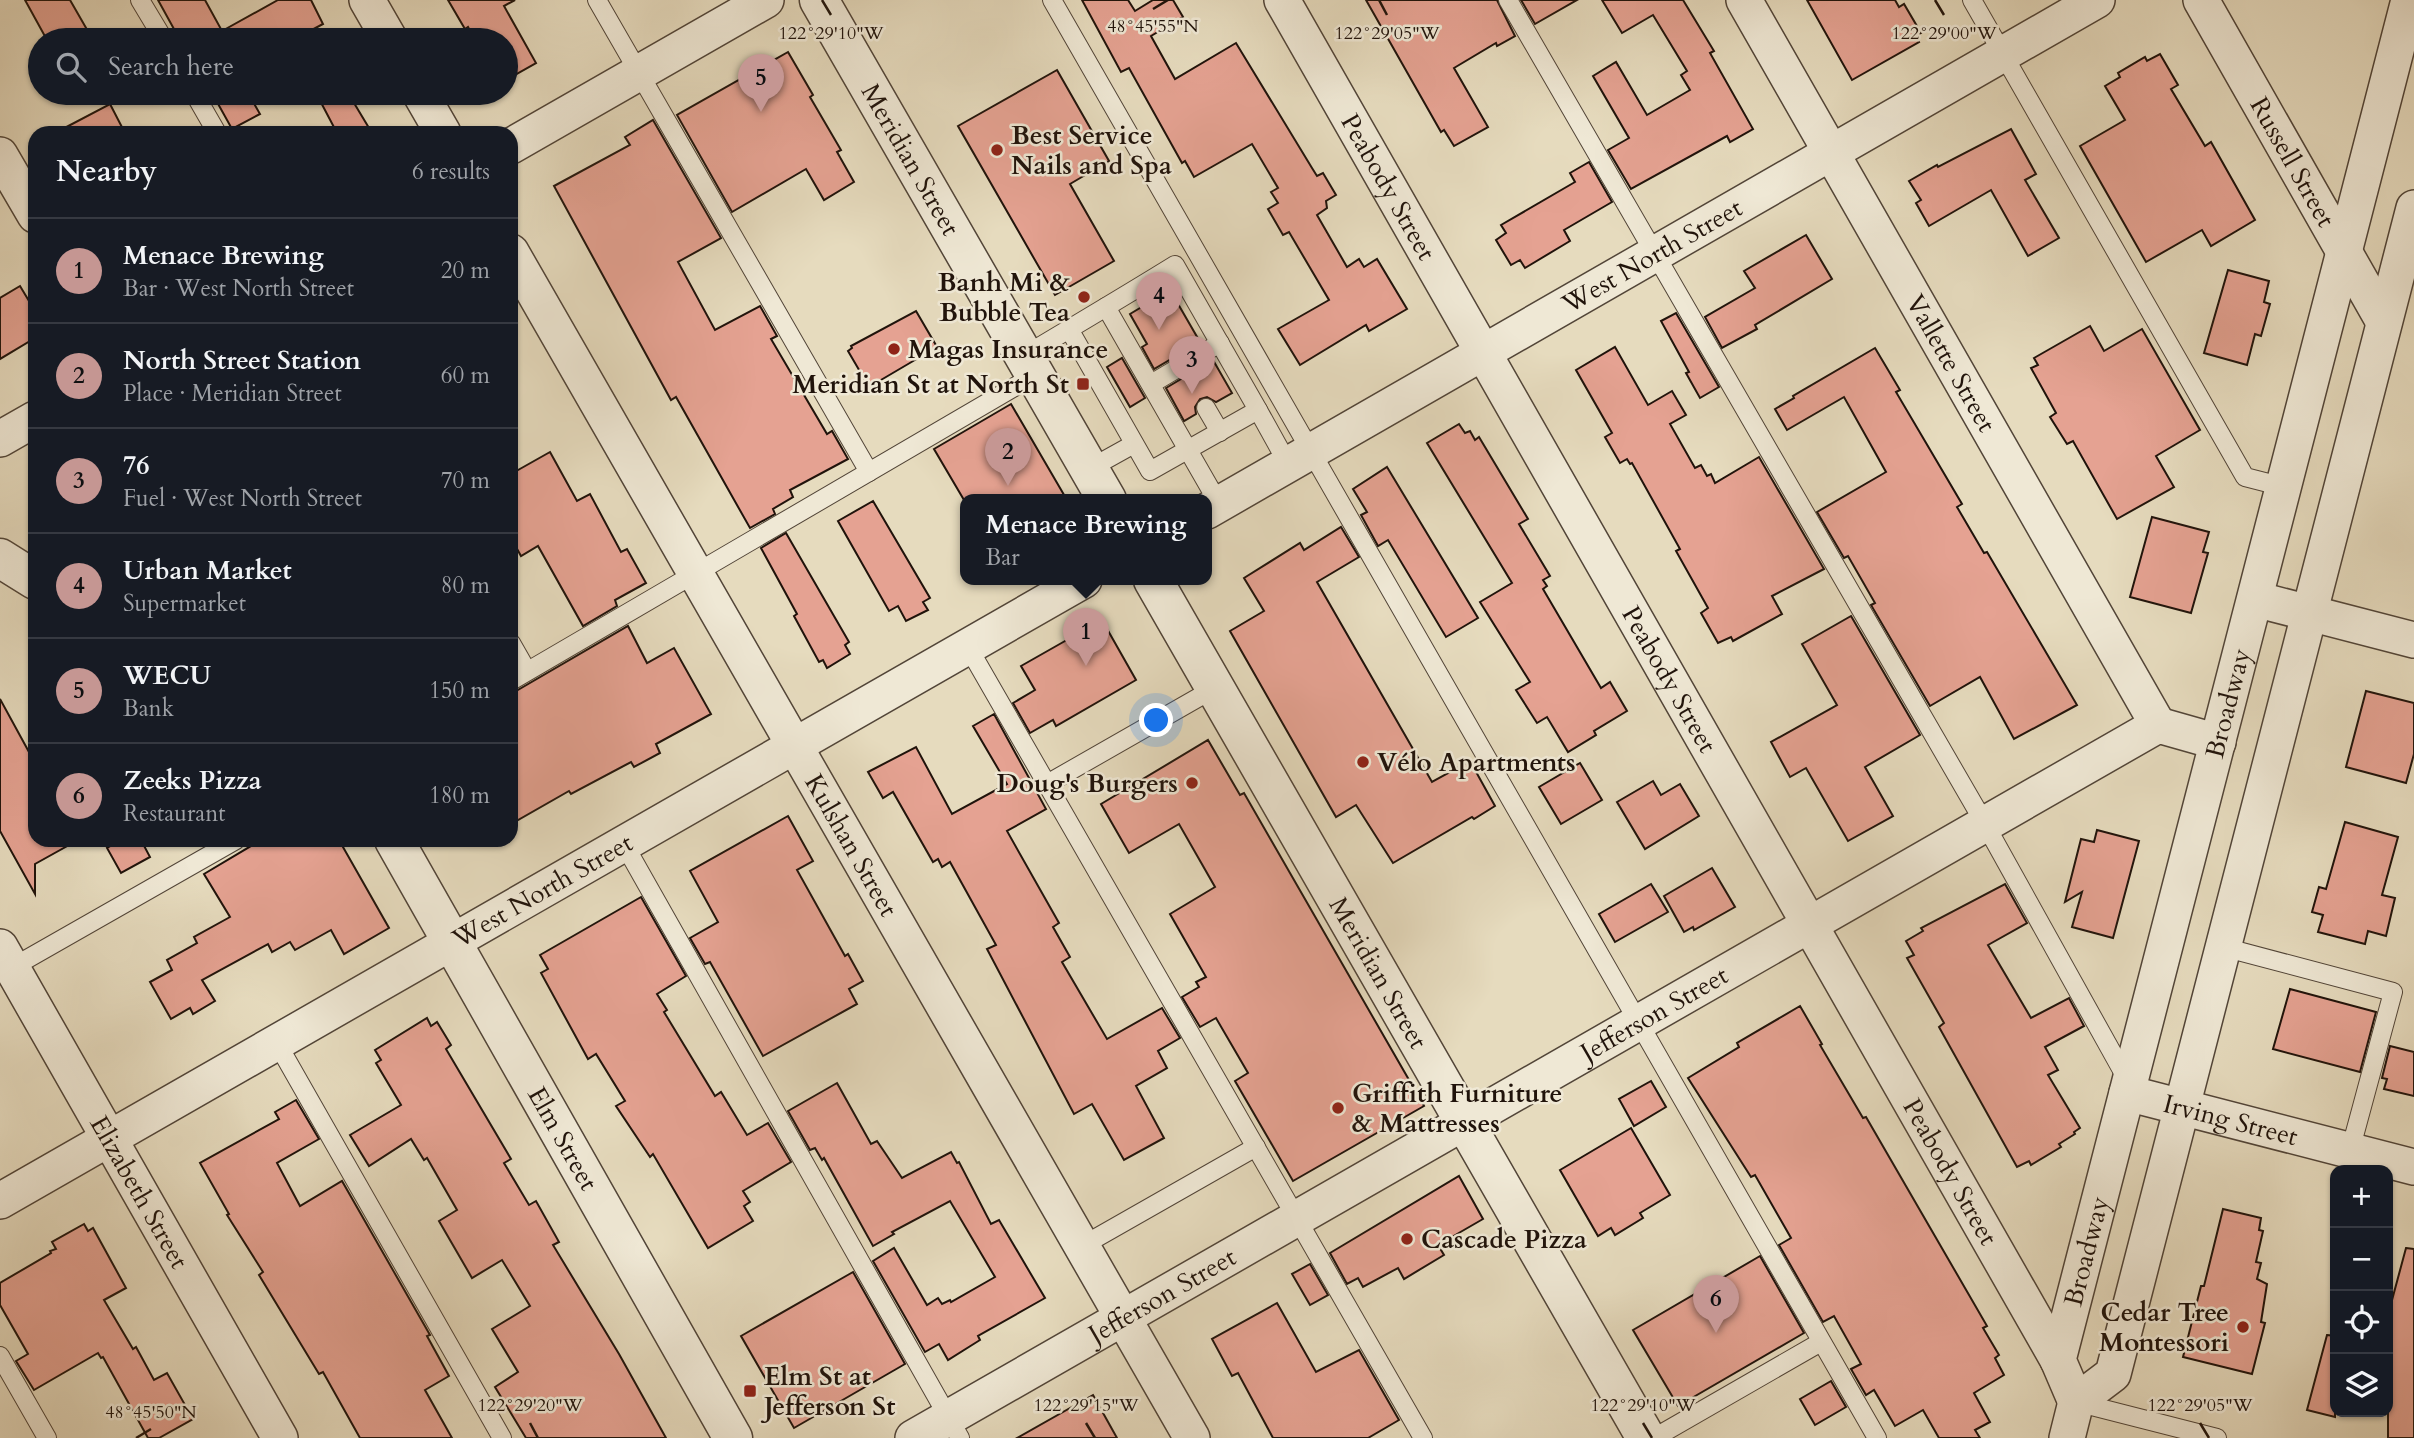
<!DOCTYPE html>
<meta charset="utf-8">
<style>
body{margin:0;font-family:Cardo,serif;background:#242831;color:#f1f3f6}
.controls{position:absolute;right:21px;bottom:21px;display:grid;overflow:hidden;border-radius:14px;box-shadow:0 2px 5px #0004}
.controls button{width:63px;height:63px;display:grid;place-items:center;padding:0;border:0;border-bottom:2px solid #363941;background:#171b24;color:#f1f3f6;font:35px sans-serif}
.you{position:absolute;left:1157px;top:721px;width:24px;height:24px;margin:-18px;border:5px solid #fff;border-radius:50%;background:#1a73e8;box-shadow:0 0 0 10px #1a73e833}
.badge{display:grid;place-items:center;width:46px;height:46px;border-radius:50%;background:#c59692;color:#111;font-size:23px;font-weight:700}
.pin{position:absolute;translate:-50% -58px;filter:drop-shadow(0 2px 4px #0008)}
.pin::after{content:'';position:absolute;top:37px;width:24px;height:21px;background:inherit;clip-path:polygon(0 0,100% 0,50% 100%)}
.popup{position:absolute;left:960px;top:494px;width:252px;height:91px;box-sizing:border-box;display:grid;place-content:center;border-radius:14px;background:#171b24;filter:drop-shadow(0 2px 5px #0005);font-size:23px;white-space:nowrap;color:#9ea1a6}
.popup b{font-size:26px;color:#f1f3f6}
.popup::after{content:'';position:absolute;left:50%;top:100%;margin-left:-14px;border:14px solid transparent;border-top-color:#171b24}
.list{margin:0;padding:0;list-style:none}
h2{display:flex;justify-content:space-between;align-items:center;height:91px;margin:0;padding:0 28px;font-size:30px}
h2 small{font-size:23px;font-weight:400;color:#9ea1a6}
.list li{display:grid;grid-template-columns:46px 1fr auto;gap:21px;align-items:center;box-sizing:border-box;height:105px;padding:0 28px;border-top:2px solid #363941}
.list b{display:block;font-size:26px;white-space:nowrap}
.list p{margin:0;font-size:23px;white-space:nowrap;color:#9ea1a6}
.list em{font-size:23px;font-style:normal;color:#9ea1a6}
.icon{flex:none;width:38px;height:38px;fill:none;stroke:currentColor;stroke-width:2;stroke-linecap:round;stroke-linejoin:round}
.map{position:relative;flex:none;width:2414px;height:1438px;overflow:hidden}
.search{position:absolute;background:#171b24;box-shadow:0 2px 5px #0004;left:28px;top:28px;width:490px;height:77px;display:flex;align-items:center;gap:18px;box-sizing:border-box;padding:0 24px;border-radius:38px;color:#9ea1a6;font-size:26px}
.panel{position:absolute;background:#171b24;box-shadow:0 2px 5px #0004;left:28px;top:126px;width:490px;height:721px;border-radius:21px}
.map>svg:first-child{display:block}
.building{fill:#e5a292;stroke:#20130b;stroke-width:2}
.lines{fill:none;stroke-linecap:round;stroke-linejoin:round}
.service-casing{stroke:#524538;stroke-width:20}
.minor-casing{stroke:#524538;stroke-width:38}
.tertiary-casing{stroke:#524538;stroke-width:41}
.service{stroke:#efe8d5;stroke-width:18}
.minor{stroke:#efe8d5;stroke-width:35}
.tertiary{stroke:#efe8d5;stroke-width:38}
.ticks{fill:none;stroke:#20130b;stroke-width:2.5}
.poi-dot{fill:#8f2418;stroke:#efe8d5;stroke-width:2.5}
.labels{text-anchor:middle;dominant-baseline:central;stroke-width:5;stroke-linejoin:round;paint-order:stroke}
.poi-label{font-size:26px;font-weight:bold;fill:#20130b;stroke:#efe8d5;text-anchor:start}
.street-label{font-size:26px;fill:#20130b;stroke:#efe8d5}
.ticks-label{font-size:18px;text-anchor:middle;fill:#20130b;stroke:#efe8d5;stroke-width:5;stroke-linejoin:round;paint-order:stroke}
</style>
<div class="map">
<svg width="2414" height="1438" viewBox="0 0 2414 1438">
<rect width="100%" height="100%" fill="#e6dbbe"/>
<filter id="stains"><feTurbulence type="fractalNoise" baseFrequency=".00286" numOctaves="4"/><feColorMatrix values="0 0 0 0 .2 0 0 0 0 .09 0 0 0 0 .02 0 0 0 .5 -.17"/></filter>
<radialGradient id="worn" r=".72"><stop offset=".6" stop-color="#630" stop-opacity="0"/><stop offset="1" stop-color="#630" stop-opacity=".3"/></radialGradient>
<g class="building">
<path d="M25,0H70L93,40H47Z"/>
<path d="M158,0H205L222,31L278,0H311L323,24L293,40H180Z"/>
<path d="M448,0H515L504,6L536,63L506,80V40H475L468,27L465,29Z"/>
<path d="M1082,0H1128L1135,11L1153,0H1173L1183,17L1151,36L1175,79L1236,43L1312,168L1317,176L1323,173L1336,195L1326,201L1327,208L1317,215L1347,267L1359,259L1364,267L1377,259L1407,309L1369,331L1366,325L1300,365L1278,329L1329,300L1289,232L1283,235L1268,209L1278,203L1271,192L1278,188L1252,144L1194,177L1185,161L1182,163L1129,68L1121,72Z"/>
<path d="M1366,0H1497L1515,36L1497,46L1496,43L1454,68L1488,127L1454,146L1444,130L1441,132Z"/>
<path d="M1521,0H1577L1535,24Z"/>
<path d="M1602,0H1683L1714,51L1710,53L1753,129L1730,142L1727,136L1631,189L1608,150L1629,138L1593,76L1616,62L1647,115L1690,90L1681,75L1687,71L1653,15L1622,33Z"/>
<path d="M1807,0H1895L1899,7L1904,4L1921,33L1916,36L1919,42L1852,80Z"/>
<path d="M788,52L813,95L810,97L841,150L837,152L854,182L824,200L806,169L732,212L677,115Z"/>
<path d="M2160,54L2178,85L2171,89L2205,146L2211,142L2255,220L2211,246L2202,230L2146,262L2080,146L2125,120L2105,86L2120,77L2118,73L2145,57L2147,61Z"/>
<path d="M1057,70L1109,161L1070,184L1114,261L1055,295L958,126Z"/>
<path d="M212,93H248L260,114L232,129Z"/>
<path d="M316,93H348L372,133H337Z"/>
<path d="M110,104L125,133H55Z"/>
<path d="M653,120L721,238L678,262L715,330L760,306L777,336L771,339L827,434L832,431L848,459L790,490L793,497L773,509L775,514L750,528L676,397L671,400L554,186L630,145L625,137Z"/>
<path d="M2011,129L2036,174L2025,180L2059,238L2028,256L1991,190L1929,226L1916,203L1921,200L1909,181L1937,165L1938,167Z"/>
<path d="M1589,162L1612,202L1564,230L1570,241L1525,268L1520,260L1511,265L1496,240L1506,233L1501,225L1575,182L1570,173Z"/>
<path d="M1806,235L1832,279L1755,325L1757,329L1722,348L1705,317L1755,288L1744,271Z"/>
<path d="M2228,270L2269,281L2264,302L2270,304L2261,336L2255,334L2247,365L2204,353Z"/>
<path d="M20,286L35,311V338L0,359V298Z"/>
<path d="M1170,290L1200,342L1154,369L1142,347L1147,344L1130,314Z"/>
<path d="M916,311L937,347L869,387L848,351L852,348L851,346Z"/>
<path d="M1676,313L1719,387L1700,398L1686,373L1689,372L1661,321Z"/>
<path d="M2090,326L2104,351L2142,329L2200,430L2156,456L2174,487L2117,519L2073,441L2067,444L2050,417L2056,413L2031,368L2038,365L2034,358Z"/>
<path d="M1615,347L1648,405L1672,391L1686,415L1670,424L1695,468L1701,465L1707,476L1711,474L1715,483L1759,457L1824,569L1772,596L1782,614L1733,641L1731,637L1718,643L1701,613L1708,608L1676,551L1680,549L1632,463L1630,464L1627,459L1620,463L1605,437L1612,433L1576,370Z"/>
<path d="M1875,348L1900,390L1896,392L1962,504L1957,507L1984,553L1987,552L2077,705L2014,739L1980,677L1930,706L1871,605L1875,603L1848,556L1844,558L1817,512L1886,472L1844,397L1787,430L1775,409L1794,398L1793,396Z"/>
<path d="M1122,358L1145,398L1130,407L1107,367Z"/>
<path d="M1213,360L1232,393L1216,402L1207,397L1200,399L1195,407L1196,414L1184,421L1166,388Z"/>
<path d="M1011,404L1067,500H964L934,449Z"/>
<path d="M1459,424L1465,433L1470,431L1475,440L1479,437L1528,519L1519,524L1550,576L1543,580L1547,586L1543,589L1601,688L1610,682L1627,711L1594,731L1596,735L1568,752L1547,717L1537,723L1516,690L1530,682L1480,602L1512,583L1427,443Z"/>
<path d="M550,452L577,501L590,494L621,552L627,549L646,583L615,600L617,606L583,626L538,546L521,556L511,538V474Z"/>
<path d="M1387,467L1478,618L1446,637L1388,540L1378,546L1361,515L1367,512L1353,489Z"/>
<path d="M873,501L930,598L923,602L928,610L906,621L898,606L889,611L838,521Z"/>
<path d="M2152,517L2209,532L2203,552L2208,553L2191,613L2130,597Z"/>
<path d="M1341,527L1359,557L1317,582L1432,782L1470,761L1495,806L1474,819L1472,817L1393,863L1356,805L1336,817L1230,631L1264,611L1244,578L1300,543L1304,550Z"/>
<path d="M786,533L849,642L845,645L850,654L827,668L823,660L819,662L794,616L797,614L761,548Z"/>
<path d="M1851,616L1920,735L1865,767L1893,816L1848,841L1806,768L1790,777L1771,742L1837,705L1802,644Z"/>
<path d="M1102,620L1136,680L1056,726L1053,720L1030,733L1013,703L1035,690L1021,666Z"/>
<path d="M628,626L647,663L674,648L711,714L656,744L660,753L634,767L631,762L571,794L569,791L511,824V694Z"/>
<path d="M2366,691L2414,703V754L2406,783L2346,767Z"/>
<path d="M0,699L35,763V840H78L35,864V894L0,831Z"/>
<path d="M994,714L1046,809L1007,831L1059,923L1053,927L1070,957L1062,962L1107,1039L1162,1008L1180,1038L1158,1051L1167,1068L1136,1086L1164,1138L1124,1160L1092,1104L1074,1114L987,949L996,945L950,862L942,867L938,859L933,862L893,792L883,798L868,772L916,747L952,814L1007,784L973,726Z"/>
<path d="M1208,740L1240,795L1244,793L1424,1106L1293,1181L1235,1081L1248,1073L1216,1018L1200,1027L1182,997L1199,987L1196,982L1206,977L1170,914L1215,887L1179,824L1129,853L1101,804Z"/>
<path d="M1580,763L1602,800L1561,824L1539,787Z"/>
<path d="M1653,781L1661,795L1680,784L1699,816L1645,849L1617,802Z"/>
<path d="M788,816L813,861L797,870L845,956L848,954L863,981L849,989L857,1004L763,1056L710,962L705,964L690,938L718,922L690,871Z"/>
<path d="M2345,822L2398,837L2382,895L2395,898L2386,936L2368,931L2365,944L2318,932L2323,915L2312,912L2319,887L2326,889Z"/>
<path d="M2097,830L2139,841L2113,938L2072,927L2082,892L2065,902L2081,839L2094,842Z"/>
<path d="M121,840H141L150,857L121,873L107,848Z"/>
<path d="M261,840H339L389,928L344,954L331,930L295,950L290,942L272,952L268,944L202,980L215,1001L193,1014L190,1008L171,1019L150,982L172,970L167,960L197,943L194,937L230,917L204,874Z"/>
<path d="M1712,868L1735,907L1694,930L1693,927L1684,932L1664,896Z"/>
<path d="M1651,884L1668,912L1615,942L1599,914Z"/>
<path d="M2005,884L2027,923L1988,945L2031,1018L2069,998L2084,1026L2045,1047L2058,1070L2048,1075L2080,1128L2074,1132L2075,1134L2059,1144L2061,1147L2031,1165L2029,1161L2017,1167L1939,1027L1944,1023L1907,958L1914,955L1906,941L1923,931L1921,928Z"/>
<path d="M641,897L686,976L657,994L667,1010L664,1012L715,1096L721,1092L747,1135L768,1123L791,1162L743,1191L750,1202L744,1206L753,1221L708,1248L653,1154L650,1157L616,1106L625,1101L596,1054L588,1059L541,973L548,969L540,955Z"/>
<path d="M2290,989L2376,1012L2360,1072L2273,1049Z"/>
<path d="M1800,1006L1822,1044L1820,1045L1863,1118L1866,1117L1987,1326L1983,1328L1999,1355L1995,1358L2004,1375L1974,1393L1990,1422L1975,1430L1980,1438H1939L1923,1410L1895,1426L1874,1390L1866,1395L1851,1369L1861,1364L1834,1316L1823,1322L1779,1245L1791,1238L1755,1175L1751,1177L1688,1078L1739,1047L1737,1043Z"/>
<path d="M427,1018L431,1026L437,1022L451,1045L446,1049L511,1159L504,1163L529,1205L536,1201L559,1242L553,1245L619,1354L666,1438H526L495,1387L518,1372L492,1329L530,1306L502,1260L472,1278L439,1221L457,1210L427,1158L424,1160L411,1139L369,1166L350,1135L401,1105L376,1063L381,1060L375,1050Z"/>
<path d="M2390,1046L2414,1052V1096L2384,1089L2387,1079L2382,1078Z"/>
<path d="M1651,1081L1666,1107L1634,1126L1619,1099Z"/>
<path d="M837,1083L871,1144L877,1141L902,1178L951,1152L957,1163L959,1162L991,1224L999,1220L1045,1298L978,1336L980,1340L948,1360L939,1344L925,1352L873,1261L894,1248L927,1305L938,1298L942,1304L950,1300L951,1302L995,1277L950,1201L892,1232L894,1234L873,1246L824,1158L822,1160L815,1148L810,1150L788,1111Z"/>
<path d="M296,1100L319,1139L277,1163L300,1206L342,1181L430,1335L427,1336L449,1376L425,1390L452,1438H360L323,1372L319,1374L259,1275L263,1272L227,1215L229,1214L200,1163L279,1119L275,1112Z"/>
<path d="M1631,1128L1670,1195L1640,1213L1643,1218L1615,1235L1611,1228L1598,1236L1560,1170Z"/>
<path d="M1459,1176L1483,1219L1438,1245L1444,1255L1404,1279L1398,1268L1363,1287L1358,1278L1347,1284L1330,1253Z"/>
<path d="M2223,1209L2261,1218L2259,1230L2263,1231L2256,1262L2261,1263L2257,1279L2267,1284L2261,1322L2265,1323L2252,1374L2183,1357L2201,1286H2204Z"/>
<path d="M84,1224L88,1231L93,1228L126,1288L104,1300L133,1349L136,1347L154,1380L167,1373L193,1419L159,1438H148L103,1357L101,1358L98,1353L34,1390L16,1361L28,1354L0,1305V1283L51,1253L50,1251L56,1249L52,1242Z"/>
<path d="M2406,1248L2414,1249V1438H2388V1315Z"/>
<path d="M1760,1256L1804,1333L1678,1406L1633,1330Z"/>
<path d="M1310,1264L1328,1295L1310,1305L1292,1274Z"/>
<path d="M853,1272L905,1364L794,1428L741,1336Z"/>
<path d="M1277,1303L1316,1372L1359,1350L1399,1420L1368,1438H1273L1238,1373L1232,1376L1212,1339Z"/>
<path d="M2327,1335L2335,1336V1417L2307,1410Z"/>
<path d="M1831,1381L1846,1407L1815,1425L1800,1399Z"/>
<path d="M1093,1395L1117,1438H1017Z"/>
</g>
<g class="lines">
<defs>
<g id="service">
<path d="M140,0L164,40"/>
<path d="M597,0L869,472"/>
<path d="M1052,0L1877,1438"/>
<path d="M1508,0L1985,824L2128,1081"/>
<path d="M1972,0L2245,477L2284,487"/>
<path d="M194,93L217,133"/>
<path d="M1106,307L1219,504"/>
<path d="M1024,356C1074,326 1125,296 1175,265L1258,410L1150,471L1069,329"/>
<path d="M1151,384L1220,343"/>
<path d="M1206,408L1220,432"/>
<path d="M1258,410L1288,464"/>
<path d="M1089,469L1134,444"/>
<path d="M511,643L527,671"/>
<path d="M968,647L1423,1438"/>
<path d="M511,681L1035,375"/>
<path d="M1047,784L1215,688"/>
<path d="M624,844L960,1438"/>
<path d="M2223,947L2393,992L2350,1151"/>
<path d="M6,971L236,840"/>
<path d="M277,1043L502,1438"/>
<path d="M1082,1246L1256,1147"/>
<path d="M0,1356L47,1438"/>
<path d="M2076,1402L2217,1438"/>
<path d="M1654,1438L1821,1342"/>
</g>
<g id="minor">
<path d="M367,0L390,40"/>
<path id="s1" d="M1282,0L2058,1360"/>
<path id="s2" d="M1744,0L2158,725"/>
<path id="s3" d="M2201,0L2384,322"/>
<path d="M420,93L443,133"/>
<path d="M511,146L766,0"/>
<path d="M0,155L35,215"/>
<path id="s4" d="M511,252L1192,1438"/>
<path d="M0,439L35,419"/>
<path id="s5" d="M1207,511L2097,0"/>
<path d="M2255,599L2414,640"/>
<path id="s6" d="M0,947L280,1438"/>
<path id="s7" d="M2127,1093L2414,1167"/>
<path id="s8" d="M0,1201L1084,580"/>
<path id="s9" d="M2076,1402L2058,1360L2409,0"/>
<path id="s10" d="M913,1438L2158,725L2218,742"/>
<path d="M2067,1438L2076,1402L2113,1374L2414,208"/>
</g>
<g id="tertiary">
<path id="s11" d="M819,0L1107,500"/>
<path d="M0,558L35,580"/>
<path id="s12" d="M1153,580L1646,1438"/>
<path id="s13" d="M394,840L733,1438"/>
</g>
</defs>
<use href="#service" class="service-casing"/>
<use href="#minor" class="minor-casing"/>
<use href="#tertiary" class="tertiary-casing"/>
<use href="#service" class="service"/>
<use href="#minor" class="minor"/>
<use href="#tertiary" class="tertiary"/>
</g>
<path class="ticks" d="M822,0L831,15M1379,0L1387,15M1935,0L1944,15M1153,9L1168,0M530,1423L538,1438M1086,1423L1095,1438M1643,1423L1652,1438M2200,1423L2209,1438M136,1438L151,1429"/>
<g class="poi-dot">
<circle cx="997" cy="150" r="7"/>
<circle cx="1084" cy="297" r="7"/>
<circle cx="894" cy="349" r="7"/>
<rect x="1076" y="377" width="14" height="14" rx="3.5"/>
<circle cx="1363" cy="762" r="7"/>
<circle cx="1192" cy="783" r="7"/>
<circle cx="1338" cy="1108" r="7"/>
<circle cx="1407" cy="1239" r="7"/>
<circle cx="2243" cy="1327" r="7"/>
<rect x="743" y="1384" width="14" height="14" rx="3.5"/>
</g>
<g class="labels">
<g class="poi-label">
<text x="1011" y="135">Best Service<tspan x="1011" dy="30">Nails and Spa</tspan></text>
<text x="1070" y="282" text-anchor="end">Banh Mi &amp;<tspan x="1070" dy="30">Bubble Tea</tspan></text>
<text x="908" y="349">Magas Insurance</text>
<text x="1069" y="384" text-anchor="end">Meridian St at North St</text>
<text x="1377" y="762">Vélo Apartments</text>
<text x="1178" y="783" text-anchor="end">Doug's Burgers</text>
<text x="1352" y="1093">Griffith Furniture<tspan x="1352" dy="30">&amp; Mattresses</tspan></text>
<text x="1421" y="1239">Cascade Pizza</text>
<text x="2229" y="1312" text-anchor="end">Cedar Tree<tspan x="2229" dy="30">Montessori</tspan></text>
<text x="764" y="1376">Elm St at<tspan x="764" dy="30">Jefferson St</tspan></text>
</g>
<g class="street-label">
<text stroke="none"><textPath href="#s11" startOffset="184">Meridian Street</textPath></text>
<text stroke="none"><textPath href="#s3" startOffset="186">Russell Street</textPath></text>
<text stroke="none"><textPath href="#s1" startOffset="215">Peabody Street</textPath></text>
<text stroke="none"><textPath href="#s5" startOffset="513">West North Street</textPath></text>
<text stroke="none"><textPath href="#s2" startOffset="418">Vallette Street</textPath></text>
<text stroke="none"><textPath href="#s1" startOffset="782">Peabody Street</textPath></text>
<text stroke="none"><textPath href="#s9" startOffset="724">Broadway</textPath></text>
<text stroke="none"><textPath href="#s4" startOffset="684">Kulshan Street</textPath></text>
<text stroke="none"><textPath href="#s8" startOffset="625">West North Street</textPath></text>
<text stroke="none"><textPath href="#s12" startOffset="453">Meridian Street</textPath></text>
<text stroke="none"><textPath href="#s10" startOffset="854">Jefferson Street</textPath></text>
<text stroke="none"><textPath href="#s7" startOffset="107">Irving Street</textPath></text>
<text stroke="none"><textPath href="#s13" startOffset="343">Elm Street</textPath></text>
<text stroke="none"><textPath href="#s1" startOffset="1349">Peabody Street</textPath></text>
<text stroke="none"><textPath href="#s6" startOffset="282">Elizabeth Street</textPath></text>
<text stroke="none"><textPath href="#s9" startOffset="158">Broadway</textPath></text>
<text stroke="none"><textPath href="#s10" startOffset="287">Jefferson Street</textPath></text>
</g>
</g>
<g class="ticks-label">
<text x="1153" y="32">48°45'55"N</text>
<text x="831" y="39">122°29'10"W</text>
<text x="1387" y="39">122°29'05"W</text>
<text x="1944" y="39">122°29'00"W</text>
<text x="530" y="1411">122°29'20"W</text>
<text x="1086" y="1411">122°29'15"W</text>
<text x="1643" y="1411">122°29'10"W</text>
<text x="2200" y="1411">122°29'05"W</text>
<text x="151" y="1418">48°45'50"N</text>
</g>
<rect width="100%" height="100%" filter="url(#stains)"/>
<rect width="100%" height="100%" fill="url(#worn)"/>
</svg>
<div class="controls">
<button>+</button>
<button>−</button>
<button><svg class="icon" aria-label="locate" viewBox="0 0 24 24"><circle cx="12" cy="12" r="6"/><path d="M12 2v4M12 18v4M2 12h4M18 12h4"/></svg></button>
<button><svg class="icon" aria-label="layers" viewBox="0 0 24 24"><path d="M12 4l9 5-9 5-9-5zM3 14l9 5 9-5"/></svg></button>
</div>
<div class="you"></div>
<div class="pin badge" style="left:1086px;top:666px">1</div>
<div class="popup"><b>Menace Brewing</b>Bar</div>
<div class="pin badge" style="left:1008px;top:486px">2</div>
<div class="pin badge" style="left:1192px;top:394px">3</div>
<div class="pin badge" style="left:1159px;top:330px">4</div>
<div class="pin badge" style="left:761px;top:112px">5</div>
<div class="pin badge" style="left:1716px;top:1333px">6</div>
<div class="search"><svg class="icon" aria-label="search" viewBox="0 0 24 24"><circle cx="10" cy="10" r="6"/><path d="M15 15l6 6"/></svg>Search here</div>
<section class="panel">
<h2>Nearby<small>6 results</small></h2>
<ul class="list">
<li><span class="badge">1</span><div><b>Menace Brewing</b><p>Bar · West North Street</p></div><em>20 m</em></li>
<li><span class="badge">2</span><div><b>North Street Station</b><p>Place · Meridian Street</p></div><em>60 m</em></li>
<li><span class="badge">3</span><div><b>76</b><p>Fuel · West North Street</p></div><em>70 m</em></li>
<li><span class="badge">4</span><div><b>Urban Market</b><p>Supermarket</p></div><em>80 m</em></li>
<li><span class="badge">5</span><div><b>WECU</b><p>Bank</p></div><em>150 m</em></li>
<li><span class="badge">6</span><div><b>Zeeks Pizza</b><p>Restaurant</p></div><em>180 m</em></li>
</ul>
</section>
</div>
